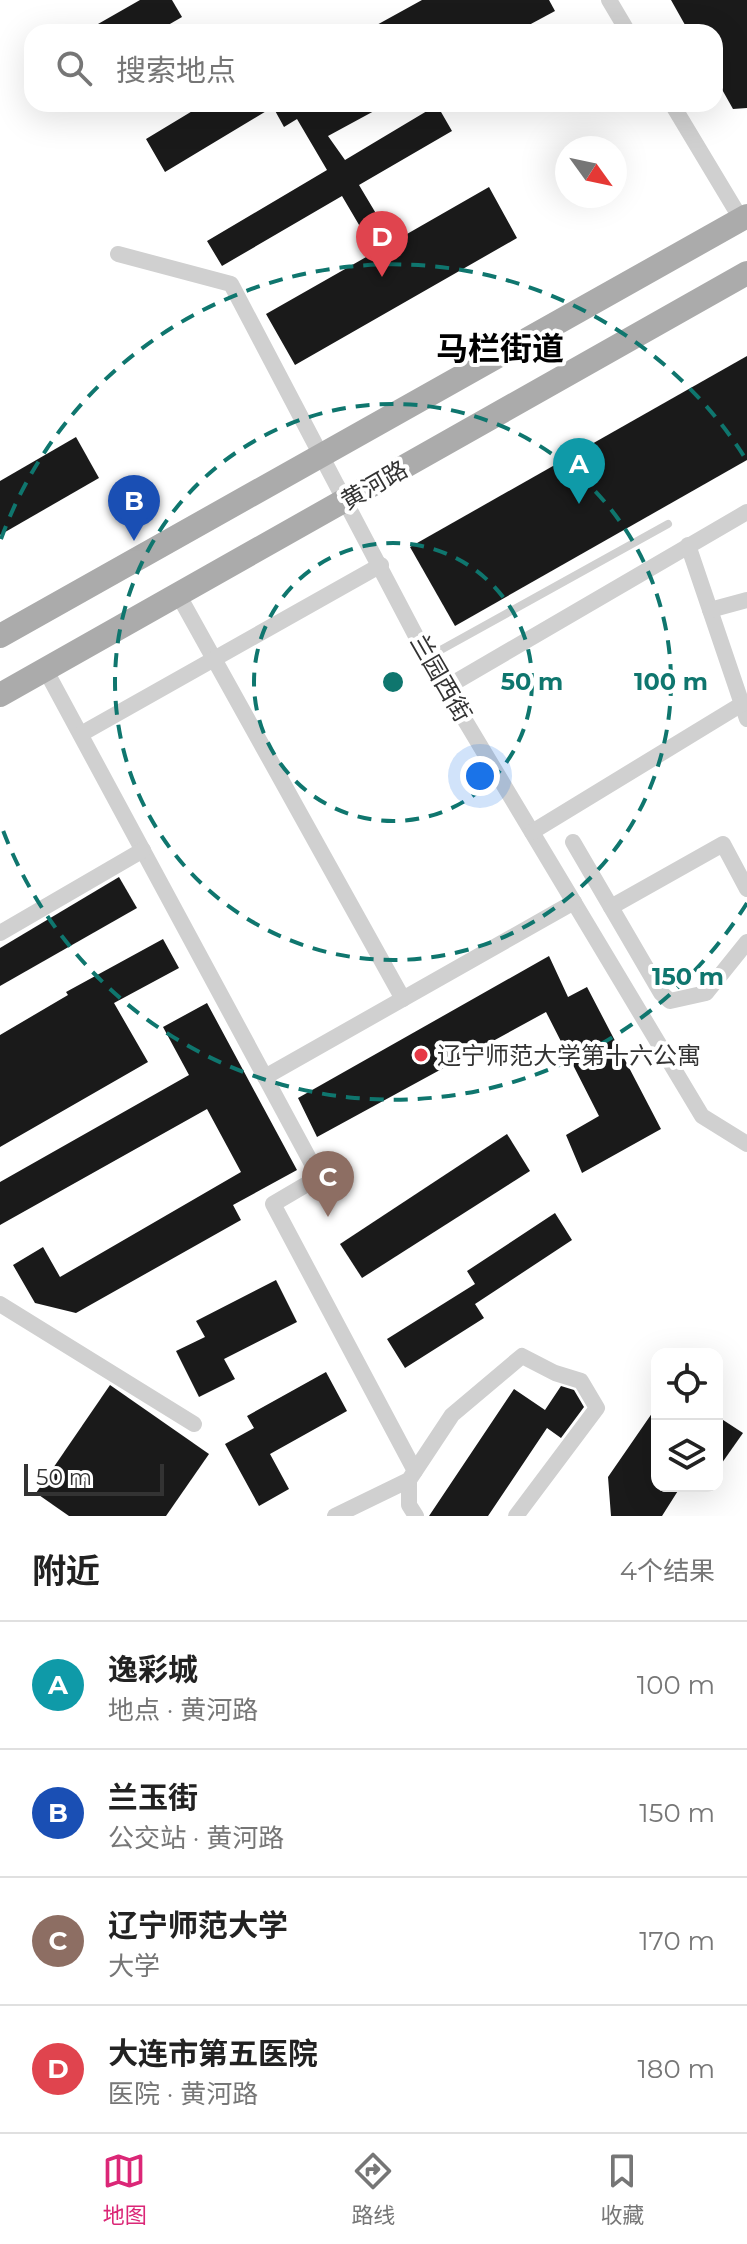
<!DOCTYPE html>
<html lang="zh">
<meta charset="utf-8">
<style>
body{margin:0;font-family:Montserrat,"Noto Sans SC",sans-serif;background:#f6f6f6;color:#222}
.controls{position:absolute;right:24px;bottom:24px;display:grid;overflow:hidden;border-radius:16px;box-shadow:0 8px 32px #0002}
.controls button{width:72px;height:72px;display:grid;place-items:center;padding:0;border:0;border-bottom:2px solid #e0e0e0;background:#fff;color:#222;font:40px sans-serif}
.compass{position:absolute;left:555px;top:136px;width:72px;height:72px;border-radius:50%;background:#fff;box-shadow:0 8px 32px #0002;rotate:123deg}
.scale{position:absolute;left:24px;bottom:20px;width:140px;box-sizing:border-box;padding-left:8px;border:4px solid #333;border-top:0;font-size:22px;line-height:28px;white-space:nowrap;color:#333;-webkit-text-stroke:6px #fff;paint-order:stroke}
.you{position:absolute;left:480px;top:776px;width:28px;height:28px;margin:-20px;border:6px solid #fff;border-radius:50%;background:#1a73e8;box-shadow:0 0 0 12px #1a73e833}
.badge{display:grid;place-items:center;width:52px;height:52px;border-radius:50%;background:#db2777;color:#fff;font-size:26px;font-weight:700}
.pin{position:absolute;translate:-50% -66px;filter:drop-shadow(0 2px 4px #0008)}
.pin::after{content:'';position:absolute;top:42px;width:28px;height:24px;background:inherit;clip-path:polygon(0 0,100% 0,50% 100%)}
.list{margin:0;padding:0;list-style:none}
h2{display:flex;justify-content:space-between;align-items:center;height:104px;margin:0;padding:0 32px;font-size:34px}
h2 small{font-size:26px;font-weight:400;color:#767676}
.list li{display:grid;grid-template-columns:52px 1fr auto;gap:24px;align-items:center;box-sizing:border-box;height:128px;padding:0 32px;border-top:2px solid #e0e0e0}
.list b{display:block;font-size:30px;white-space:nowrap}
.list p{margin:0;font-size:26px;white-space:nowrap;color:#767676}
.list em{font-size:26px;font-style:normal;color:#767676}
.icon{flex:none;width:44px;height:44px;fill:none;stroke:currentColor;stroke-width:2;stroke-linecap:round;stroke-linejoin:round}
.map{position:relative;flex:none;width:747px;height:1516px;overflow:hidden}
.search{position:absolute;background:#fff;box-shadow:0 8px 32px #0002;left:24px;right:24px;top:24px;height:88px;display:flex;align-items:center;gap:20px;box-sizing:border-box;padding:0 28px;border-radius:24px;color:#767676;font-size:30px}
.sheet{height:616px;background:#fff}
nav{display:flex;justify-content:space-around;align-items:center;box-sizing:border-box;height:112px;border-top:2px solid #e0e0e0;background:#fff;font-size:22px;color:#767676}
nav a{display:grid;justify-items:center;gap:4px}
nav .on{color:#db2777}
.map>svg:first-child{display:block}
.building{fill:#1a1a1a}
.lines{fill:none;stroke-linecap:round;stroke-linejoin:round}
.lane{stroke:#d0d0d0;stroke-width:8}
.street{stroke:#d0d0d0;stroke-width:16}
.primary{stroke:#ababab;stroke-width:24}
.ring{fill:none;stroke:#0f766e;stroke-width:4;stroke-dasharray:14 10}
.poi-dot{fill:#e63946;stroke:#fff;stroke-width:3}
.labels{text-anchor:middle;dominant-baseline:central;stroke-width:8;stroke-linejoin:round;paint-order:stroke}
.street-label{font-size:24px;fill:#333;stroke:#fff}
.poi-label{font-size:24px;fill:#333;stroke:#fff;text-anchor:start}
.district-label{font-size:32px;font-weight:bold;fill:#000;stroke:#fff}
.centre{fill:#0f766e;stroke:#fff;stroke-width:4}
.ring-label{font-size:24px;text-anchor:middle;font-weight:bold;fill:#0f766e;stroke:#fff;stroke-width:8;stroke-linejoin:round;paint-order:stroke}
</style>
<div class="map">
<svg width="747" height="1516" viewBox="0 0 747 1516">
<rect width="100%" height="100%" fill="#fff"/>
<g class="building">
<path d="M140,0H172L182,17L156,32H84Z"/>
<path d="M422,0H549L555,11L516,32H364Z"/>
<path d="M671,0H747V108L733,109L715,77V32H689Z"/>
<path d="M204,104H387L328,136L345,160L437,105L452,131L359,185L393,242L489,187L517,238L295,365L266,314L375,252L342,196L222,266L207,241L327,170L297,119L284,127L273,107L165,172L146,139Z"/>
<path d="M747,356V460L455,626L410,547Z"/>
<path d="M76,437L99,478L0,535V481Z"/>
<path d="M119,877L137,908L0,986V948Z"/>
<path d="M163,939L179,968L114,1003L148,1062L0,1147V1035L68,995L66,992Z"/>
<path d="M549,956L568,997L587,987L661,1129L582,1173L566,1135L599,1116L546,1012L317,1137L298,1098Z"/>
<path d="M207,1003L297,1170L233,1205L241,1220L76,1313L35,1303L13,1265L43,1247L60,1277L241,1172L207,1109L0,1225V1182L189,1075L163,1027Z"/>
<path d="M507,1134L530,1171L362,1278L340,1244Z"/>
<path d="M555,1213L572,1240L475,1304L484,1318L405,1368L387,1339L475,1284L467,1271Z"/>
<path d="M276,1280L297,1322L224,1359L235,1379L199,1397L176,1351L205,1337L196,1321Z"/>
<path d="M326,1372L347,1411L270,1454L289,1489L259,1506L225,1444L254,1428L247,1416Z"/>
<path d="M110,1385L209,1454L166,1516H69L36,1493Z"/>
<path d="M561,1386L574,1390L584,1407L561,1438L547,1428L488,1516H429L514,1389L545,1410Z"/>
<path d="M657,1406V1486H681L662,1516H611L608,1477Z"/>
<path d="M717,1416L743,1433L717,1470Z"/>
</g>
<g class="lines">
<path class="lane" d="M428,657L668,524"/>
<g class="street">
<path d="M609,0L628,32"/>
<path d="M672,104L741,219"/>
<path d="M118,254L231,284L427,657L702,1116L747,1144"/>
<path d="M688,545L747,719"/>
<path d="M179,596L403,999"/>
<path d="M710,610L747,600"/>
<path d="M45,669L319,1177L273,1204L415,1471"/>
<path d="M445,688L747,512"/>
<path d="M81,734L381,565"/>
<path d="M532,832L742,704"/>
<path d="M573,842L661,993L670,1001L706,993L747,942"/>
<path d="M611,907L723,844L747,889"/>
<path d="M0,933L143,850"/>
<path d="M265,1077L574,902"/>
<path d="M0,1304L194,1424"/>
<path d="M409,1480V1505L416,1516"/>
<path d="M335,1516L409,1480L452,1415L522,1356L555,1373L581,1381L597,1408L516,1516"/>
</g>
<g class="primary">
<path d="M0,636L747,216"/>
<path d="M0,695L747,273"/>
</g>
</g>
<g class="ring">
<circle cx="393" cy="682" r="139"/>
<circle cx="393" cy="682" r="278"/>
<path d="M747 903A417 417 0 0 1 1 825M1 539A417 417 0 0 1 747 461"/>
</g>
<circle class="poi-dot" cx="421" cy="1055" r="8"/>
<g class="labels">
<g class="street-label">
<text transform="translate(374 485) rotate(-30)">黄河路</text>
<text transform="translate(441 678) rotate(60)">兰园西街</text>
</g>
<g class="poi-label">
<text x="437" y="1055">辽宁师范大学第十六公寓</text>
</g>
<g class="district-label">
<text x="500" y="348">马栏街道</text>
</g>
</g>
<circle cx="393" cy="682" r="12" class="centre"/>
<g class="ring-label">
<text x="532" y="690">50 m</text>
<text x="671" y="690">100 m</text>
<text x="688" y="985">150 m</text>
</g>
</svg>
<div class="controls">
<button><svg class="icon" aria-label="locate" viewBox="0 0 24 24"><circle cx="12" cy="12" r="6"/><path d="M12 2v4M12 18v4M2 12h4M18 12h4"/></svg></button>
<button><svg class="icon" aria-label="layers" viewBox="0 0 24 24"><path d="M12 4l9 5-9 5-9-5zM3 14l9 5 9-5"/></svg></button>
</div>
<svg class="compass" viewBox="-18 -18 36 36"><path d="M0-13l5 13h-10z" fill="#e53935"/><path d="M0 13l5-13h-10z" fill="#767676"/></svg>
<div class="scale">50 m</div>
<div class="you"></div>
<div class="pin badge" style="left:579px;top:504px;background:#0f9aa8">A</div>
<div class="pin badge" style="left:134px;top:541px;background:#1a4fb4">B</div>
<div class="pin badge" style="left:328px;top:1217px;background:#8d6e63">C</div>
<div class="pin badge" style="left:382px;top:277px;background:#e0444e">D</div>
<div class="search"><svg class="icon" aria-label="search" viewBox="0 0 24 24"><circle cx="10" cy="10" r="6"/><path d="M15 15l6 6"/></svg>搜索地点</div>
</div>
<section class="sheet">
<h2>附近<small>4个结果</small></h2>
<ul class="list">
<li><span class="badge" style="background:#0f9aa8">A</span><div><b>逸彩城</b><p>地点 · 黄河路</p></div><em>100 m</em></li>
<li><span class="badge" style="background:#1a4fb4">B</span><div><b>兰玉街</b><p>公交站 · 黄河路</p></div><em>150 m</em></li>
<li><span class="badge" style="background:#8d6e63">C</span><div><b>辽宁师范大学</b><p>大学</p></div><em>170 m</em></li>
<li><span class="badge" style="background:#e0444e">D</span><div><b>大连市第五医院</b><p>医院 · 黄河路</p></div><em>180 m</em></li>
</ul>
</section>
<nav>
<a class="on"><svg class="icon" aria-label="map" viewBox="0 0 24 24"><path d="M3 6l6-2 6 2 6-2v14l-6 2-6-2-6 2zM9 4v14M15 6v14"/></svg>地图</a>
<a><svg class="icon" aria-label="directions" viewBox="0 0 24 24"><path d="M12 3l9 9-9 9-9-9zM9 14v-3h6M13 9l2 2-2 2"/></svg>路线</a>
<a><svg class="icon" aria-label="saved" viewBox="0 0 24 24"><path d="M7 4h10v16l-5-4-5 4z"/></svg>收藏</a>
</nav>
